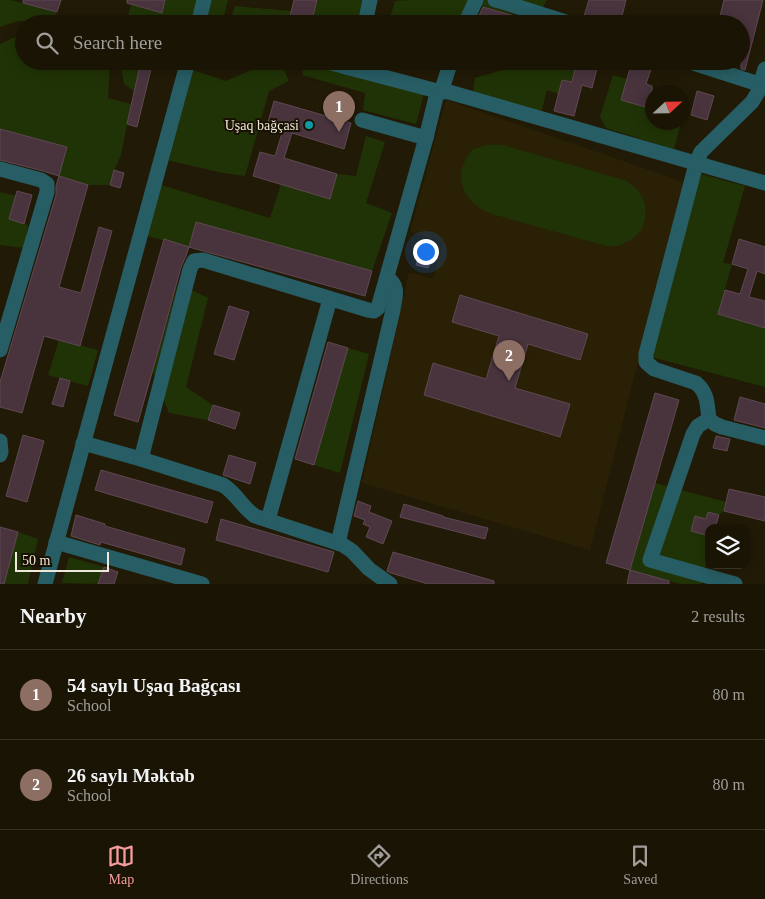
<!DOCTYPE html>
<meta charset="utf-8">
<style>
body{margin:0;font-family:"Times New Roman",serif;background:#221d0e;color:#f1f3f6}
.controls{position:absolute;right:15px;bottom:15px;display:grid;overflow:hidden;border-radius:10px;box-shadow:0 2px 12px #0003}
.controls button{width:45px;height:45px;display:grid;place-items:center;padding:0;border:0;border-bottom:1px solid #373326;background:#191404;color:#f1f3f6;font:25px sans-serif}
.compass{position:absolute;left:645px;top:85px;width:45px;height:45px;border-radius:50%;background:#191404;box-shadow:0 2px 12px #0003;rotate:68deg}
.scale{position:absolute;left:15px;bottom:12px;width:94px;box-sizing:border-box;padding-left:5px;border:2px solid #ede8dc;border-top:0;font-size:14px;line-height:18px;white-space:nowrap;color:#ede8dc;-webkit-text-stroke:4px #181101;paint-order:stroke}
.you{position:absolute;left:425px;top:251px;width:18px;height:18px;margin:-12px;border:4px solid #fff;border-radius:50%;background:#1a73e8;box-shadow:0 0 0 8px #1a73e833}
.badge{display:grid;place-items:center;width:32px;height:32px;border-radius:50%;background:#f59b9e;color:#fff;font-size:16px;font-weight:700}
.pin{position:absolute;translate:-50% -41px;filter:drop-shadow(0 1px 2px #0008)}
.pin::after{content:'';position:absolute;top:26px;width:18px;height:15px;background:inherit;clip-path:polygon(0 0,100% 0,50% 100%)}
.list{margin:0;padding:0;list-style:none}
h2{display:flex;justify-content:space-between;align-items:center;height:65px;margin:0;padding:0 20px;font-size:21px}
h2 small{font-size:16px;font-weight:400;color:#9f9e9a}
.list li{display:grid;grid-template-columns:32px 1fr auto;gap:15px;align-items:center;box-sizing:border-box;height:90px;padding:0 20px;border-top:1px solid #373326}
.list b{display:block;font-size:19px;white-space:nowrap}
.list p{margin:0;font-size:16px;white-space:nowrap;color:#9f9e9a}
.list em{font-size:16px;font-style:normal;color:#9f9e9a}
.icon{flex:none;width:28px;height:28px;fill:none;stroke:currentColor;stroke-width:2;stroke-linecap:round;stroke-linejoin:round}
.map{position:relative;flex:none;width:765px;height:584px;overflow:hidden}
.search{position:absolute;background:#191404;box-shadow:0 2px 12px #0003;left:15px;right:15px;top:15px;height:55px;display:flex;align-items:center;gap:12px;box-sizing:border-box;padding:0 18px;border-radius:28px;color:#9f9e9a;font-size:19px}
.sheet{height:245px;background:#191404}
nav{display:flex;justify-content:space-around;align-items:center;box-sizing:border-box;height:70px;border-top:1px solid #373326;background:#191404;font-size:14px;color:#9f9e9a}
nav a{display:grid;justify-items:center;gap:2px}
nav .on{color:#f59b9e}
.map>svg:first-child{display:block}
.built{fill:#2a2005}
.green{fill:#203306}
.building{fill:#49343e;stroke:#5f4853}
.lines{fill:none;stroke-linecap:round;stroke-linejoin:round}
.minor{stroke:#275d64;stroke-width:15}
.culture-dot{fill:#0f9aa8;stroke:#181101;stroke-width:2}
.labels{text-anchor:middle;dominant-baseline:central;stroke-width:4;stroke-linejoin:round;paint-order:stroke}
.poi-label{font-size:14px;fill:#ede8dc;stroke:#181101;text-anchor:end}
</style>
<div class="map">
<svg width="765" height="584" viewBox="0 0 765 584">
<rect width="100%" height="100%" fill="#211a06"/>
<path class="built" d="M446,100L684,182L590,550L362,483L409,272L433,279L443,242L410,232Z"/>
<g class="green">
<path d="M0,0H10L57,12L51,22L18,21L0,27Z"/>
<path d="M165,0H197L191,24H126L131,4L162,13Z"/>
<path d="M211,0H228L222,24H206Z"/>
<path d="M317,0H366L360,24H311Z"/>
<path d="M409,0H547L536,20L480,6L475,24H388L395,1Z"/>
<path d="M235,6L291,11L302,19L301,24H229Z"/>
<path d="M24,33V61H110L108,98L131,104L121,155L114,170L110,185H88L59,176L67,147L0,129V44Z"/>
<path d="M120,61H147L152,63L151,69L141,67L134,91L124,84Z"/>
<path d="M272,61H280L289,81L269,91L245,176L223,173L166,160L190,69L226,81Z"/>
<path d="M305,61L425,90L416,124L363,110L365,93L302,75Z"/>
<path d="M533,61H555L576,66L572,82L562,80L558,94L547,90L541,113L473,93L475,78Z"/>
<path d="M613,75L627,79L621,100L652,109V122L681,123L674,149L606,128L600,117Z"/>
<path d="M366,136L385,142L366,203L392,213L372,271L196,222L189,247L147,236L161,185L270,218L281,184L330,199L337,174L356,176Z"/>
<path d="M486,145H503L627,181L639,191L645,204V218L642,230L631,240L618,246H606L492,214C472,206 458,192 462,169C464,163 467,155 471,151C475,148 482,147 486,145Z"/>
<path d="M701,174L745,186L723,263L732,264L718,314L765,328V387L651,357Z"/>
<path d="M0,192L16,196L9,219L28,225L24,248L0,245Z"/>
<path d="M178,283L208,298L186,387L213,405L208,420L169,413L153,371Z"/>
<path d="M59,340L98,350L88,386L48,375Z"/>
<path d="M348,348L369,354L340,473L314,465Z"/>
<path d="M655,483L726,502L724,511L719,515L709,512L706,519L695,516L691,531L709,536V551L701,584H681L630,570Z"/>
<path d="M18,532L38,539L28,584H4Z"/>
<path d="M69,557L104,567L99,584L62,583Z"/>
</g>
<g class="building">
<path d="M23,0H61L57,12L23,3Z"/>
<path d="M127,0H165L162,13L127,3Z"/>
<path d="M294,0H317L311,24H301L302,19L290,16Z"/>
<path d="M589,0H626L620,24H613L584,16Z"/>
<path d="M724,0H763L745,70L741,69V24H718Z"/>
<path d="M483,7L536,22V24H475Z"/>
<path d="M141,61H153L137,127L127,124Z"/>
<path d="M577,61H599L592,88L582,85L574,116L554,111L562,80L572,82Z"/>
<path d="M632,61H639L652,66L646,84L652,86V109L621,100Z"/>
<path d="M697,91L714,96L707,120L691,115Z"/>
<path d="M274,101L351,123L344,149L292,133L284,158L337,174L330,199L253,176L260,152L275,156L283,130L267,126Z"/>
<path d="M0,129L67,147L59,176L43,171L0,160Z"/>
<path d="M114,170L124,173L120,188L110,185Z"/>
<path d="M59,176L88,185L59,287L81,293L99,227L112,231L80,346L44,336L22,413L0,407V382L56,195V186Z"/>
<path d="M17,191L32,195L24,224L9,219Z"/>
<path d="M196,222L372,271L365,296L189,247Z"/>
<path d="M164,239L189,247L186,256L181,267L163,334L138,422L114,415Z"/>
<path d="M739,239L765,247V274L757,271L749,297L765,301V328L718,314L725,290L740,294L748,269L732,264Z"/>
<path d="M421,248L433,252L428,268L416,265Z"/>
<path d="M460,295L588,334L580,360L528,344L515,388L570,404L560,437L424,395L433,363L486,379L499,336L452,322Z"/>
<path d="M229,306L249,312L234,360L214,354Z"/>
<path d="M328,342L348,348L314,465L295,459Z"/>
<path d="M60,378L70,381L63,407L52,404Z"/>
<path d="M655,393L679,400L630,570L606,563Z"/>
<path d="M740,397L765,404V428L734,420Z"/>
<path d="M213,405L240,413L235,429L208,420Z"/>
<path d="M23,435L44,441L27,502L6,496Z"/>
<path d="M716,436L730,439L727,451L713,448Z"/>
<path d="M229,455L256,463L250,484L223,475Z"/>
<path d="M101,470L213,502L207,523L95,490Z"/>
<path d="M729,489L765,497V521L724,511Z"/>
<path d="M358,501L371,506L369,512L392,521L383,544L366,537L370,527L363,524L365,520L354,516Z"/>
<path d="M404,504L443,516V517L488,528L485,539L400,517Z"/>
<path d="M708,512L719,515L715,528H709V536L691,531L695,516L706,519Z"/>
<path d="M76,515L105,524V526L185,549L181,565L101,542L100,545L71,536Z"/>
<path d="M221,519L334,552L328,572L216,540Z"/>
<path d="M0,527L18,532L4,584H0Z"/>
<path d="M393,552L494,581V584H428L391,573L387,571Z"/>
<path d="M104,567L118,572L114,584H98Z"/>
<path d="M630,570L669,581V584H627Z"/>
</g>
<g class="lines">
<g class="minor">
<path d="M495,0L503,2L572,24"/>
<path d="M198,24L204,0"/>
<path d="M365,24L370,0"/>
<path d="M465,24L476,0"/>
<path d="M324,61L346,67L347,61"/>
<path d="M687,61L765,86"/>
<path d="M346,67L441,92L451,61"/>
<path d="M765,69L758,92L752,102L701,152L696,164L646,354V362L654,369L696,383C708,393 707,404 709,419L715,424L722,427L765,438"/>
<path d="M362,120L426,138"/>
<path d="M0,169L41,180L47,184V192L0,350"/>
<path d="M709,419L698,426L693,434L650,560L735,584"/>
<path d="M0,441L1,452L0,455"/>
<path d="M83,443L141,459L190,269L194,261L203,260L368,310L374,311L378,308L426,138L436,97C439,92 443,91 449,92L765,183"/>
<path d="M141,459L223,485C236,493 242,507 255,516L343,545L352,551L369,569L390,584"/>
<path d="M268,520L330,299"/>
<path d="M56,542L202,584"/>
<path d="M338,543L393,310C395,297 400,286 387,278"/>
<path d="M45,584L188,61"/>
</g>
</g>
<circle class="culture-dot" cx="309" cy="125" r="5"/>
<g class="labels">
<g class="poi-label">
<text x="299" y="125">Uşaq bağçasi</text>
</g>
</g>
</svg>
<div class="controls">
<button><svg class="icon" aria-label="layers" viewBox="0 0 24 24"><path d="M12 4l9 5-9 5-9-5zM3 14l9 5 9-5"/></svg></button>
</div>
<svg class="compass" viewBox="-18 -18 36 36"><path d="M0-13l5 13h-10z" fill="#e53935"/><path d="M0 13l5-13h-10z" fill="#9f9e9a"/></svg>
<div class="scale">50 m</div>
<div class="you"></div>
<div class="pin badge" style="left:339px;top:132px;background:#8d6e63">1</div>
<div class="pin badge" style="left:509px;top:381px;background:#8d6e63">2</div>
<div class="search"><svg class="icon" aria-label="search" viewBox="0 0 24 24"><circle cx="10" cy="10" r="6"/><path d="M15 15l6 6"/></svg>Search here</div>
</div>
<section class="sheet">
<h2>Nearby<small>2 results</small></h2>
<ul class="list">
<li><span class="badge" style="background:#8d6e63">1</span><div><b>54 saylı Uşaq Bağçası</b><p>School</p></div><em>80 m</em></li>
<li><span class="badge" style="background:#8d6e63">2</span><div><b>26 saylı Məktəb</b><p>School</p></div><em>80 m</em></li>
</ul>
</section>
<nav>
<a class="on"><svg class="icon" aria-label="map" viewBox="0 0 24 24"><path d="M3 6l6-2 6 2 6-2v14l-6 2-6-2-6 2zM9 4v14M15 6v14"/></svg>Map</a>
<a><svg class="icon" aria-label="directions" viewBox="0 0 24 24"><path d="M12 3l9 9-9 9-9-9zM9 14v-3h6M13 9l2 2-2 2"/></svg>Directions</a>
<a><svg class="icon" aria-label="saved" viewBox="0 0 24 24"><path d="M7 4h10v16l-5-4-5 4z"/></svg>Saved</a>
</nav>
